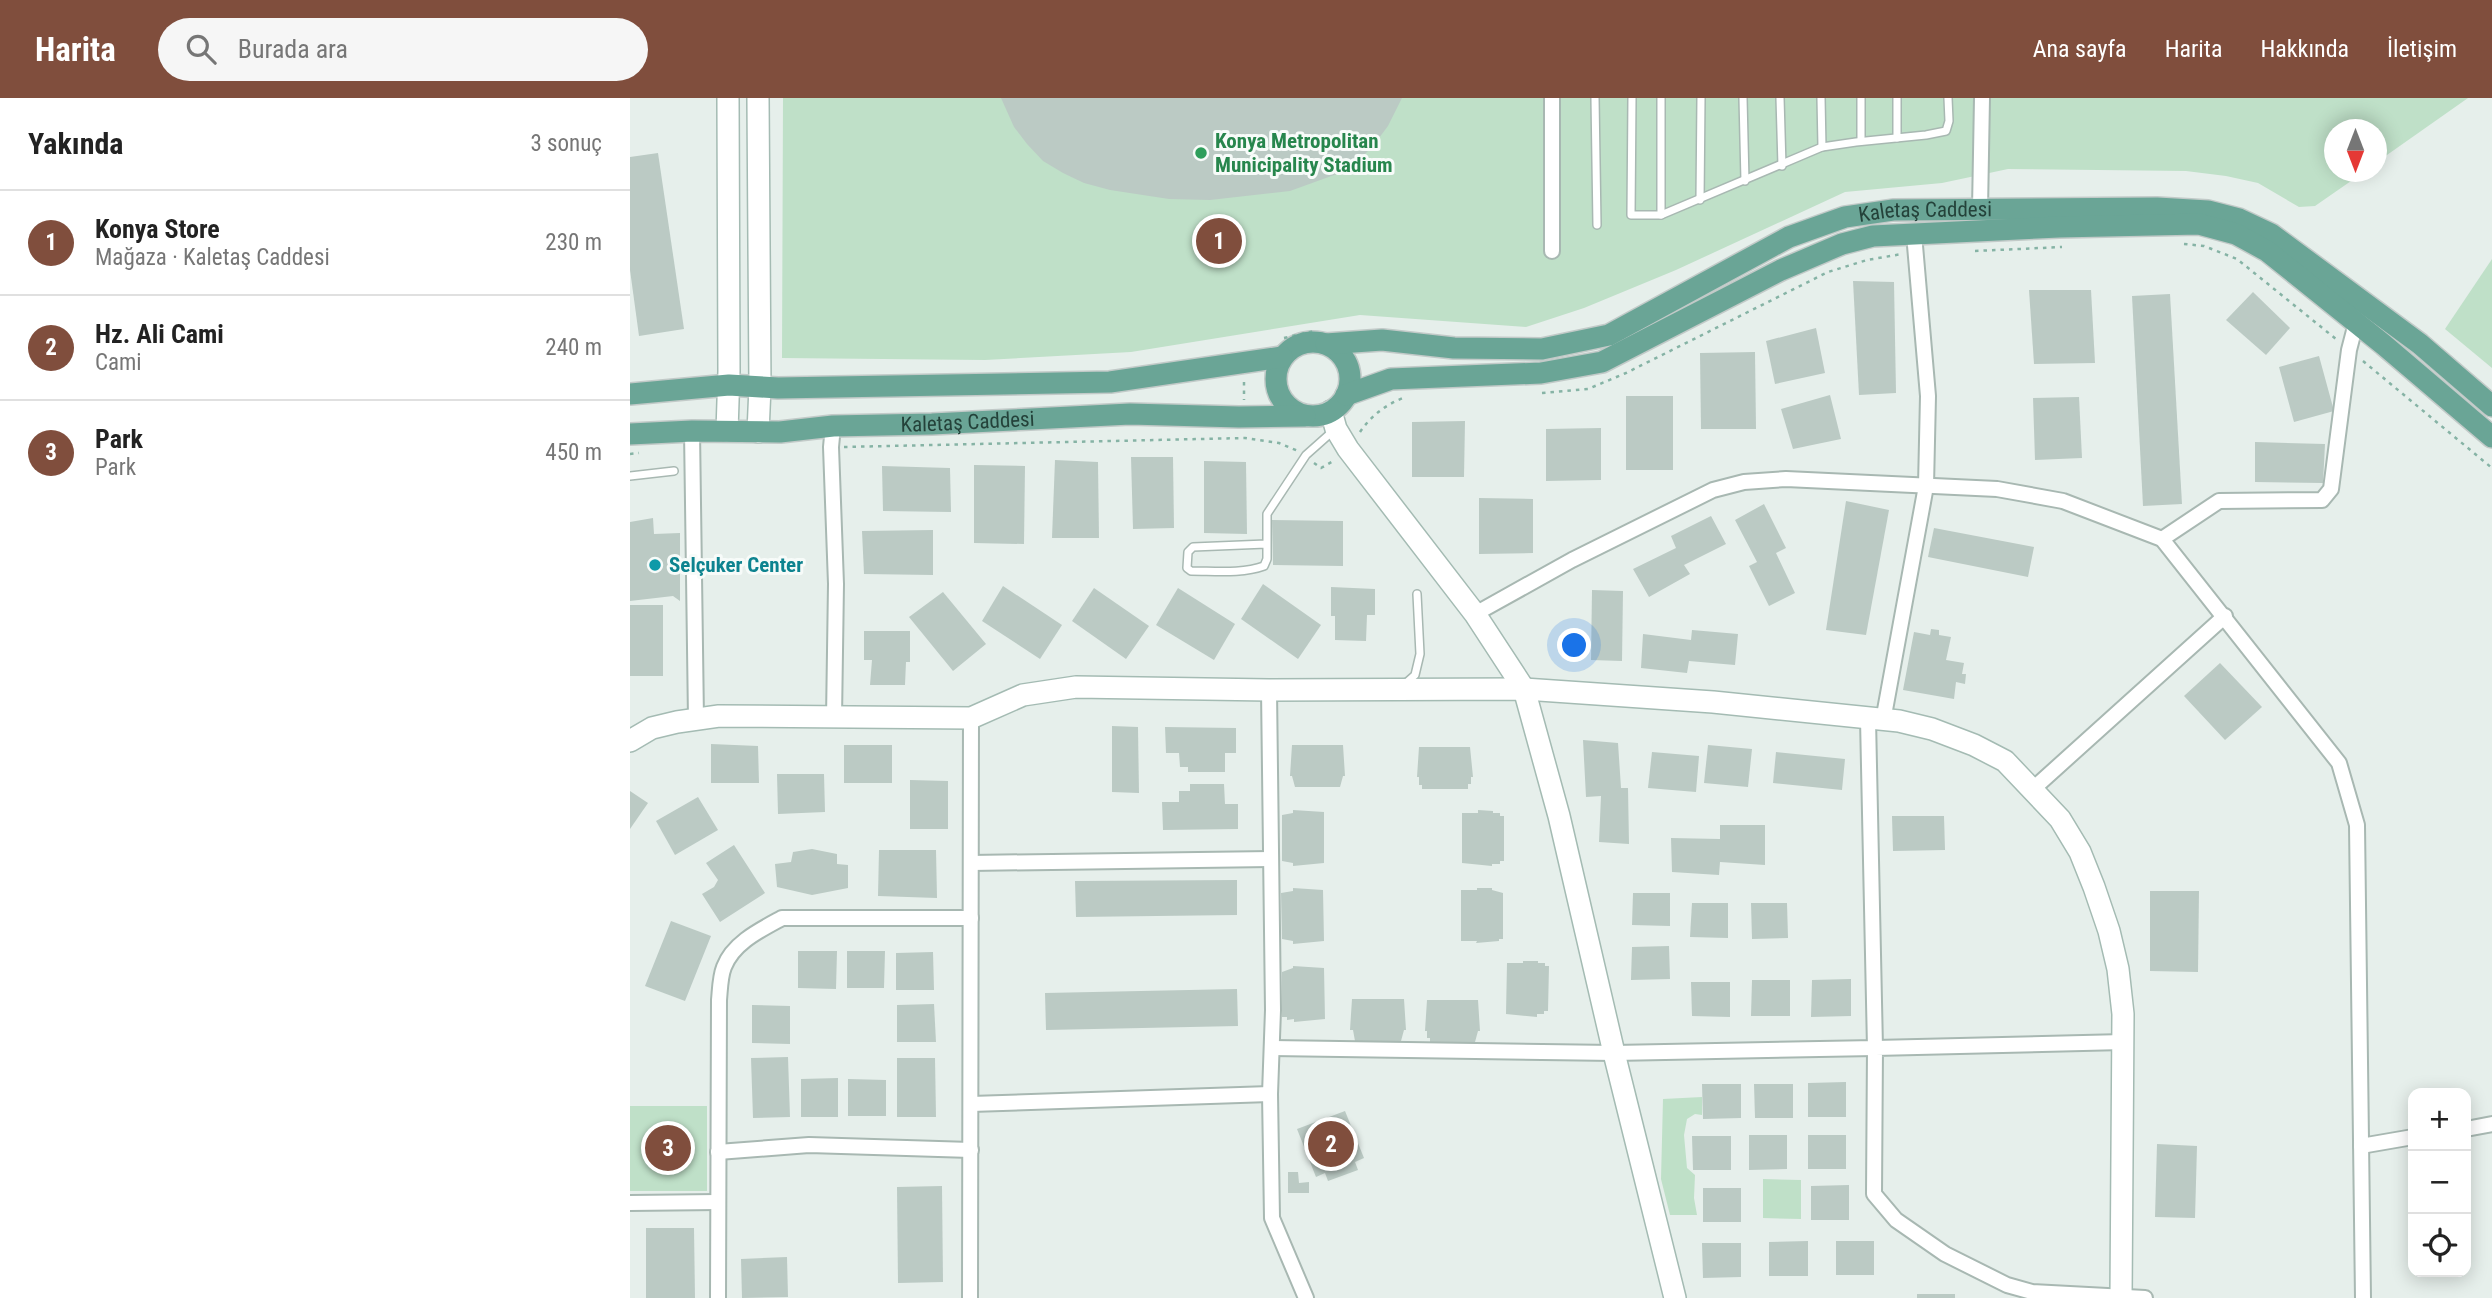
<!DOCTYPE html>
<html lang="tr">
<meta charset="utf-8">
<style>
body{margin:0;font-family:"Roboto Condensed",sans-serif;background:#f6f6f6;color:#222}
.controls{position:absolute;right:21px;bottom:21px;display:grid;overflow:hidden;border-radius:14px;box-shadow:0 4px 18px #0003}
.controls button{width:63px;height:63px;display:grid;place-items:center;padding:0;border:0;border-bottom:2px solid #e0e0e0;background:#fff;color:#222;font:35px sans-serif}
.compass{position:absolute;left:1694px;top:21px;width:63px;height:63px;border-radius:50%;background:#fff;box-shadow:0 4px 18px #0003;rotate:180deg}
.you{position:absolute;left:945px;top:548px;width:24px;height:24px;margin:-18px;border:5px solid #fff;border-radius:50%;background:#1a73e8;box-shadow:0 0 0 10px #1a73e833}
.badge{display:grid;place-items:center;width:46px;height:46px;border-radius:50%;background:#804e3d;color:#fff;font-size:23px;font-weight:700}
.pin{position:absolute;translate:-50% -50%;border:4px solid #fff;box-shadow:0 2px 7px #0006}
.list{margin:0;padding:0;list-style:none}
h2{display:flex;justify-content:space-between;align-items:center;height:91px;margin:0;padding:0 28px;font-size:30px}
h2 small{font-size:23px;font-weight:400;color:#767676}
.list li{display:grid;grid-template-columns:46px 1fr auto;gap:21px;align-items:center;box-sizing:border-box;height:105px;padding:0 28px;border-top:2px solid #e0e0e0}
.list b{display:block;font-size:26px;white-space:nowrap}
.list p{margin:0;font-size:23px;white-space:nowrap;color:#767676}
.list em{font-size:23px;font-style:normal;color:#767676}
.icon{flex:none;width:38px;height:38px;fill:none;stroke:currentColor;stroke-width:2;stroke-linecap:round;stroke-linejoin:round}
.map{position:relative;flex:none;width:1862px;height:1200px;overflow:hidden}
header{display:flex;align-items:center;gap:42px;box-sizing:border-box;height:98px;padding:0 35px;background:#804e3d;color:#fff}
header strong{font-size:33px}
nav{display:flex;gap:38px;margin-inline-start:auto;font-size:24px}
.search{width:490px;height:63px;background:#f6f6f6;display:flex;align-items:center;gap:18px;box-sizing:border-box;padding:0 24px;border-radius:38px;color:#767676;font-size:26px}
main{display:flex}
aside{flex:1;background:#fff}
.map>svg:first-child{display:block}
.green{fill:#bfe0c8}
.building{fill:#bbcac4}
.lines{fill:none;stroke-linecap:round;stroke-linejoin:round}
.lane-casing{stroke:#a8b8b2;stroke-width:10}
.street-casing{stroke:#a8b8b2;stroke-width:18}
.secondary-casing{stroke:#a4bbb3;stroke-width:24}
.primary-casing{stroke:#c2cac8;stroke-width:24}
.path{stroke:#86b3a5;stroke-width:2.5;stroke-dasharray:3.5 5;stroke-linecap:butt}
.lane{stroke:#fff;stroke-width:7}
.street{stroke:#fff;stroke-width:14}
.secondary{stroke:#fff;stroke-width:21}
.primary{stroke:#6aa596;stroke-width:21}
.leisure-dot{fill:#2e9e5b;stroke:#f7fbf9;stroke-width:2.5}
.culture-dot{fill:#0f9aa8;stroke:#f7fbf9;stroke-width:2.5}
.labels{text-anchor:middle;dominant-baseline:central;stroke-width:6;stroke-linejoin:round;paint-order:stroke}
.leisure-label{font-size:21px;font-weight:bold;fill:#27864d;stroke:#f7fbf9;text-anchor:start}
.street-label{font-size:21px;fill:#24423a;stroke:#f7fbf9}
.culture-label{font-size:21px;font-weight:bold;fill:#0d838f;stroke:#f7fbf9;text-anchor:start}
</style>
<header>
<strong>Harita</strong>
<div class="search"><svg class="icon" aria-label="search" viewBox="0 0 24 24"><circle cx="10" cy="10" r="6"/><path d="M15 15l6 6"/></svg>Burada ara</div>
<nav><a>Ana sayfa</a><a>Harita</a><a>Hakkında</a><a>İletişim</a></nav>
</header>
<main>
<aside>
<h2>Yakında<small>3 sonuç</small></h2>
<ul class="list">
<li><span class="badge">1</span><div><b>Konya Store</b><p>Mağaza · Kaletaş Caddesi</p></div><em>230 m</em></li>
<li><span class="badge">2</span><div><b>Hz. Ali Cami</b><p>Cami</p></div><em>240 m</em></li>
<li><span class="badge">3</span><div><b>Park</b><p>Park</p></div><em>450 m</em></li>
</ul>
</aside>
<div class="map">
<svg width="1862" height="1200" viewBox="0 0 1862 1200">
<rect width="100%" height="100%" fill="#e6efeb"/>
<g class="green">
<path d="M153,0H1838L1747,64L1746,32H1704V74H1734L1685,108L1669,109L1628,85L1596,78L1556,73L1378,71L1312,85L1215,94L1046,172L954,210L896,229L730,217L501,254L355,262L152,260Z"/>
<path d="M1862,161V270L1815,231Z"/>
<path d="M1072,999V1017L1065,1016L1057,1021L1054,1037L1057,1070L1065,1077L1064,1100L1067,1117H1040L1031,1081L1033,1001Z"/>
<rect x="0" y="1008" width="77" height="85"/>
<path d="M1133,1081L1171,1082V1121L1133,1120Z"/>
</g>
<g class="building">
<path d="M371,0H772L758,28L743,48L727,64L707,76L660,93L580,102L539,101L480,92L454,85L433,75L413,63L397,46L384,29Z"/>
<path d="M28,55L54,231L9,238L0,172V59Z"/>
<path d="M1223,183L1264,184L1266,295L1229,297Z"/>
<path d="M1399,192H1461L1465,265L1404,266Z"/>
<path d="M1623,194L1660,230L1636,257L1596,222Z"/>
<path d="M1540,196L1552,406L1513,408L1502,198Z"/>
<path d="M1186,230L1195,275L1145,286L1136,243Z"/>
<path d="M1125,254L1126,331H1071L1070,255Z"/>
<path d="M1689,258L1704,313L1664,324L1649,269Z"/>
<path d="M1200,297L1211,341L1163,351L1151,311Z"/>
<rect x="996" y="298" width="47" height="74"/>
<path d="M1449,299L1452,360L1405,362L1403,300Z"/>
<path d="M835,323L834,379H782V324Z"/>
<path d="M971,330V382L916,383V331Z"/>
<path d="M1625,344L1695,346L1693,385L1625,384Z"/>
<path d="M501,359H543L544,430L503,431Z"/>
<path d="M425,362L468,364L469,440H422Z"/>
<path d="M574,363L616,364L617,436L574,435Z"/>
<path d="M344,367L395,368L394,446L344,445Z"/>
<path d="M252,368L320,370L321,414L253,413Z"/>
<path d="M849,400L903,401V455L849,456Z"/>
<path d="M1216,403L1259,412L1236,537L1196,532Z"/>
<path d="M1134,406L1156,450L1146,455L1165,495L1139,508L1119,468L1127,464L1105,422Z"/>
<path d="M1081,418L1096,446L1054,467L1060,476L1019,499L1003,471L1046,450L1041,438Z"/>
<path d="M23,420L24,436L50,435V503L43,498L0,503V424Z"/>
<path d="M642,422L713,423V468L643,467Z"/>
<path d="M1304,430L1404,449L1398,479L1298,459Z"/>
<path d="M303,432V477L234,476L232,433Z"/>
<path d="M633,486L691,527L668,561L611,521Z"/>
<path d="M373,488L432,527L410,561L352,523Z"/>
<path d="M701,489L745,491V517H737L736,543L705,542V518H701Z"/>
<path d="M464,490L519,528L496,561L442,523Z"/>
<path d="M548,490L605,526L584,562L526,527Z"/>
<path d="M962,492L993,493L992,563L961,562Z"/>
<path d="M313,494L356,546L323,573L279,519Z"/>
<rect x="0" y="507" width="33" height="71"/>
<path d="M1301,531L1309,532V537L1321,539L1316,562L1334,565L1332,576H1336L1335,586L1326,584L1324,601L1273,592L1284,534L1300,537Z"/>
<path d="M1062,532L1108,536L1105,567L1059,563L1057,575L1011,570L1013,536L1061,542Z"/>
<path d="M234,533H280V564H276L275,587H240L242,562H234Z"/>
<path d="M1590,565L1632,609L1595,642L1554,598Z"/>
<path d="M482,628L508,629L509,695L482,694Z"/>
<path d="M535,629L606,630V655H595V674H558V669H550L549,655H536Z"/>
<path d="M953,642L988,645L991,690H998L999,746L969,744L971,698L956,699Z"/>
<path d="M81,646L128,648L129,685H81Z"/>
<rect x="214" y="647" width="48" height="38"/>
<path d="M662,647H713L715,678H713L710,689H665L662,678H660Z"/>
<path d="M1078,647L1122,651L1118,689L1074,685Z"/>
<path d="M789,649H840L843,679H841V686H838V691H792V687H789V679H787Z"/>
<path d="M1022,654L1069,658L1066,694L1018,690Z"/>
<path d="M1146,654L1215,661L1212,692L1143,685Z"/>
<path d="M147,676H194L195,714L148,716Z"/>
<path d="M280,682L318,683V731H280Z"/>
<path d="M560,686H594L595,706H608V731L533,732L532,704H549V693H560Z"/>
<path d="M0,693L18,705L0,731Z"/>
<path d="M68,699L88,732L45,757L26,723Z"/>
<path d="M663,712L694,714V765L663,768V765L652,763V717L663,715Z"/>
<path d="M848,712L863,713V715H870V718H874V763H870V766H862V768L832,765V715H848Z"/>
<path d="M1262,718H1314L1315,752L1263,753Z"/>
<path d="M1090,727H1135V767L1090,764L1089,777L1042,774L1041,740L1090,741Z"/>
<path d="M104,747L135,795L90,824L72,796L84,789L88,782L76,765Z"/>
<path d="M182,751L207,756V766L218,767V790L182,797L147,789L145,766L161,764L163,754Z"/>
<path d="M249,752H306L307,800L248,798Z"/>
<path d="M607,782V817L446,819L445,783Z"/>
<path d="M663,790L693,792L694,843L663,846V843L652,841L651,795L663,793Z"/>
<path d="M847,790H862V792L873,795V841H869V843L846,845L847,843H831V792H847Z"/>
<path d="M1520,793H1569L1568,874L1520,873Z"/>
<path d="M1003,795H1040V828L1002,827Z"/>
<path d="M1062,805H1098V840L1060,839Z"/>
<path d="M1121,805H1157L1158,840L1122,841Z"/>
<path d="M41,823L81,838L55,903L15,888Z"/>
<path d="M1039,848L1040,881L1001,882L1002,849Z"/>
<path d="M168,853H207L206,891L168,890Z"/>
<path d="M217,853H255L254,890H217Z"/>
<path d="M303,854L304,892H266V855Z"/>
<path d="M893,863H908V865H915V868H919L918,913H914V916H907V919L876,916L877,865H893Z"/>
<path d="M663,868L694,870L695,921L664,924V921L657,922V919H652V874L663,870Z"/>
<path d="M1221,881V918L1181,919L1182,882Z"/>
<path d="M1122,882H1160V918H1121Z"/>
<path d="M1061,884H1100V919L1062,918Z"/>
<path d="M607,891L608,928L416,932L415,895Z"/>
<path d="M722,901H774L776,932H774L771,943H725L723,932H720Z"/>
<path d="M797,902H848L850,933H848L845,944H800V940H797V933H795Z"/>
<path d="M304,906L306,944H267V907Z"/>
<path d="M122,907L160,908V946L122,945Z"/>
<path d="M158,959L160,1019L123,1020L121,960Z"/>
<path d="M267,960H305L306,1019H267Z"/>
<path d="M208,980V1019H171V981Z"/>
<path d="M218,981L256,982V1018H218Z"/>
<path d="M1216,984V1019H1178V985Z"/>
<path d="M1072,986H1111V1020L1073,1021Z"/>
<path d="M1124,986H1163V1020H1125Z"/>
<path d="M715,1013L734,1060L725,1064L728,1072L698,1083L695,1075L686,1079L667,1031Z"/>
<path d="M1119,1037H1157V1071L1119,1072Z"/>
<rect x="1178" y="1037" width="38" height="34"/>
<path d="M1062,1038H1101V1072H1063Z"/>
<path d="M1527,1046L1567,1048L1565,1120L1525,1119Z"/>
<path d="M658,1074H668L669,1085L679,1084V1095H658Z"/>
<path d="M1219,1087V1122H1181V1088Z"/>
<path d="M312,1088L313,1184L268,1185L267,1089Z"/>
<rect x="1073" y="1090" width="38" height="34"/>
<path d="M16,1130H64L65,1200H16Z"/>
<path d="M1178,1143V1178H1139V1144Z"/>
<rect x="1206" y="1143" width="38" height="34"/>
<path d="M1072,1145H1111V1179L1073,1180Z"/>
<path d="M157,1159L158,1199L112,1200L111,1161Z"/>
<rect x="1287" y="1196" width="38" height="4"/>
</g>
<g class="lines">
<defs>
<g id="lane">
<path d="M965,0L967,127"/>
<path d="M1002,0L1001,117H1031L1192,49L1226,44L1296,37L1316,33L1319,23L1318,0"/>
<path d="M1113,0L1115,83"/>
<path d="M1150,0L1152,68"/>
<path d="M1191,0L1192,49"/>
<path d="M1231,0V43"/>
<path d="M1267,40V0"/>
<path d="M1070,102L1071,0"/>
<path d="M1031,117V0"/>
<path d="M0,378L44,373"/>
<path d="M636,446L563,449L558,454L557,470L561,473C585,473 612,476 634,468L637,461V416L676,357L703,333"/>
<path d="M776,585L785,577L790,556L787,496"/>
</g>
<g id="street">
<path d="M1350,111L1352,0"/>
<path d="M922,153V0"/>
<path d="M203,328L201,349L206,486L204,620"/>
<path d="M62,333L66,621"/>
<path d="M1532,441L1589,403L1692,402L1701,391L1719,252L1726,225"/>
<path d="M845,516L942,462L1083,392L1114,384L1156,381L1367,391L1433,403L1532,441L1709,665L1727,727L1733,1200"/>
<path d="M639,592L643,912L640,996L642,1120L676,1200"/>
<path d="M1253,623L1296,388L1298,298L1284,136"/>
<path d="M1403,691L1595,518"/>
<path d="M341,765L641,761"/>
<path d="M1494,944L1245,950L1244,1096L1266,1122L1315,1156L1377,1187L1402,1194L1515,1200"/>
<path d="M642,950L984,955L1245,950L1238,621"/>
<path d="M341,1006L640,996"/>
<path d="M1836,1031L1862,1026"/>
<path d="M1731,1048L1783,1039"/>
<path d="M88,1054L179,1047L341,1052"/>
<path d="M0,1105L88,1104"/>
<path d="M88,1200L89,902C90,892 90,879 94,869C103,845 130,832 152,820H341"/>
<path d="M340,1200L341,620"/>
</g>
<g id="secondary">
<path d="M128,0L130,289L128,334"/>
<path d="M701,313L706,331L718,351L845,516L894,591L929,718L984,955L1045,1200"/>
<path d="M97,333L99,273L98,0"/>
<path d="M0,643L22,630L47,624L89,618L341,620L393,597L446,589L639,592L894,591L1083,604L1269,623L1302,631L1344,647L1375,663L1430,721L1450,754L1464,789L1479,833L1488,871L1493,916L1491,1200"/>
</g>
<g id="primary">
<circle cx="683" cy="281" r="37"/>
<path id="s1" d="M696,246L752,242L824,250L912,251L979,237L1159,139L1215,119L1263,112L1527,110L1578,113L1609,121L1641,136L1790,246L1862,308"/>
<path d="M0,296L99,287L148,290L480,284L652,259"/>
<path d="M716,297L761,281L911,275L972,264L1151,172L1212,146L1243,138L1429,129L1569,126L1606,136L1637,153L1754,247L1862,339"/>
<path id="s2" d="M0,336L62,333L150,334L203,328L302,326L500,316L609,319L675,318"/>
</g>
</defs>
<use href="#lane" class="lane-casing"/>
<use href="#street" class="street-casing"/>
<use href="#secondary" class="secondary-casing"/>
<use href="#primary" class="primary-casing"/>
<g class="path">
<path d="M1554,146L1574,148L1607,161L1706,241"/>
<path d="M1345,153L1432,149"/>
<path d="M654,240L684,233"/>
<path d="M1733,263L1862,370"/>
<path d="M614,284V302"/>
<path d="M912,295L958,291L996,275L1198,174L1237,162L1272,156"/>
<path d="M730,334C741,318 755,307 773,300"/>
<path d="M214,349L615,340L649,345L668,353"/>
<path d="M0,356L9,355"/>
<path d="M684,365L691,370L705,362"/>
</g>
<use href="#lane" class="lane"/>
<use href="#street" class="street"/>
<use href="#secondary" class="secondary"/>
<use href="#primary" class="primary"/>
</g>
<circle class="leisure-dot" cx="571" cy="55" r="7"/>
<circle class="culture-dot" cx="25" cy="467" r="7"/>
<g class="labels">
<g class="leisure-label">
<text x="585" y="43">Konya Metropolitan<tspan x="585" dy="24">Municipality Stadium</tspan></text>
</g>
<g class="street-label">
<text stroke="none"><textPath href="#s1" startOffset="630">Kaletaş Caddesi</textPath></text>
<text stroke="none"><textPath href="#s2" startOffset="338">Kaletaş Caddesi</textPath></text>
</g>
<g class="culture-label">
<text x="39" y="467">Selçuker Center</text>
</g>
</g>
</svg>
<div class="controls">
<button>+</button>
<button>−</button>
<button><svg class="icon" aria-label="locate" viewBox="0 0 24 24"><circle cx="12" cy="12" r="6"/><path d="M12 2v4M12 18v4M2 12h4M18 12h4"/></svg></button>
</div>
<svg class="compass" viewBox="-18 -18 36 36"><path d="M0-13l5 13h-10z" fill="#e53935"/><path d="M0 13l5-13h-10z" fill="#767676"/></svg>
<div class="you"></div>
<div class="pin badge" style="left:589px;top:143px">1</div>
<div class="pin badge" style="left:701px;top:1046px">2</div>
<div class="pin badge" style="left:38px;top:1050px">3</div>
</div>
</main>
